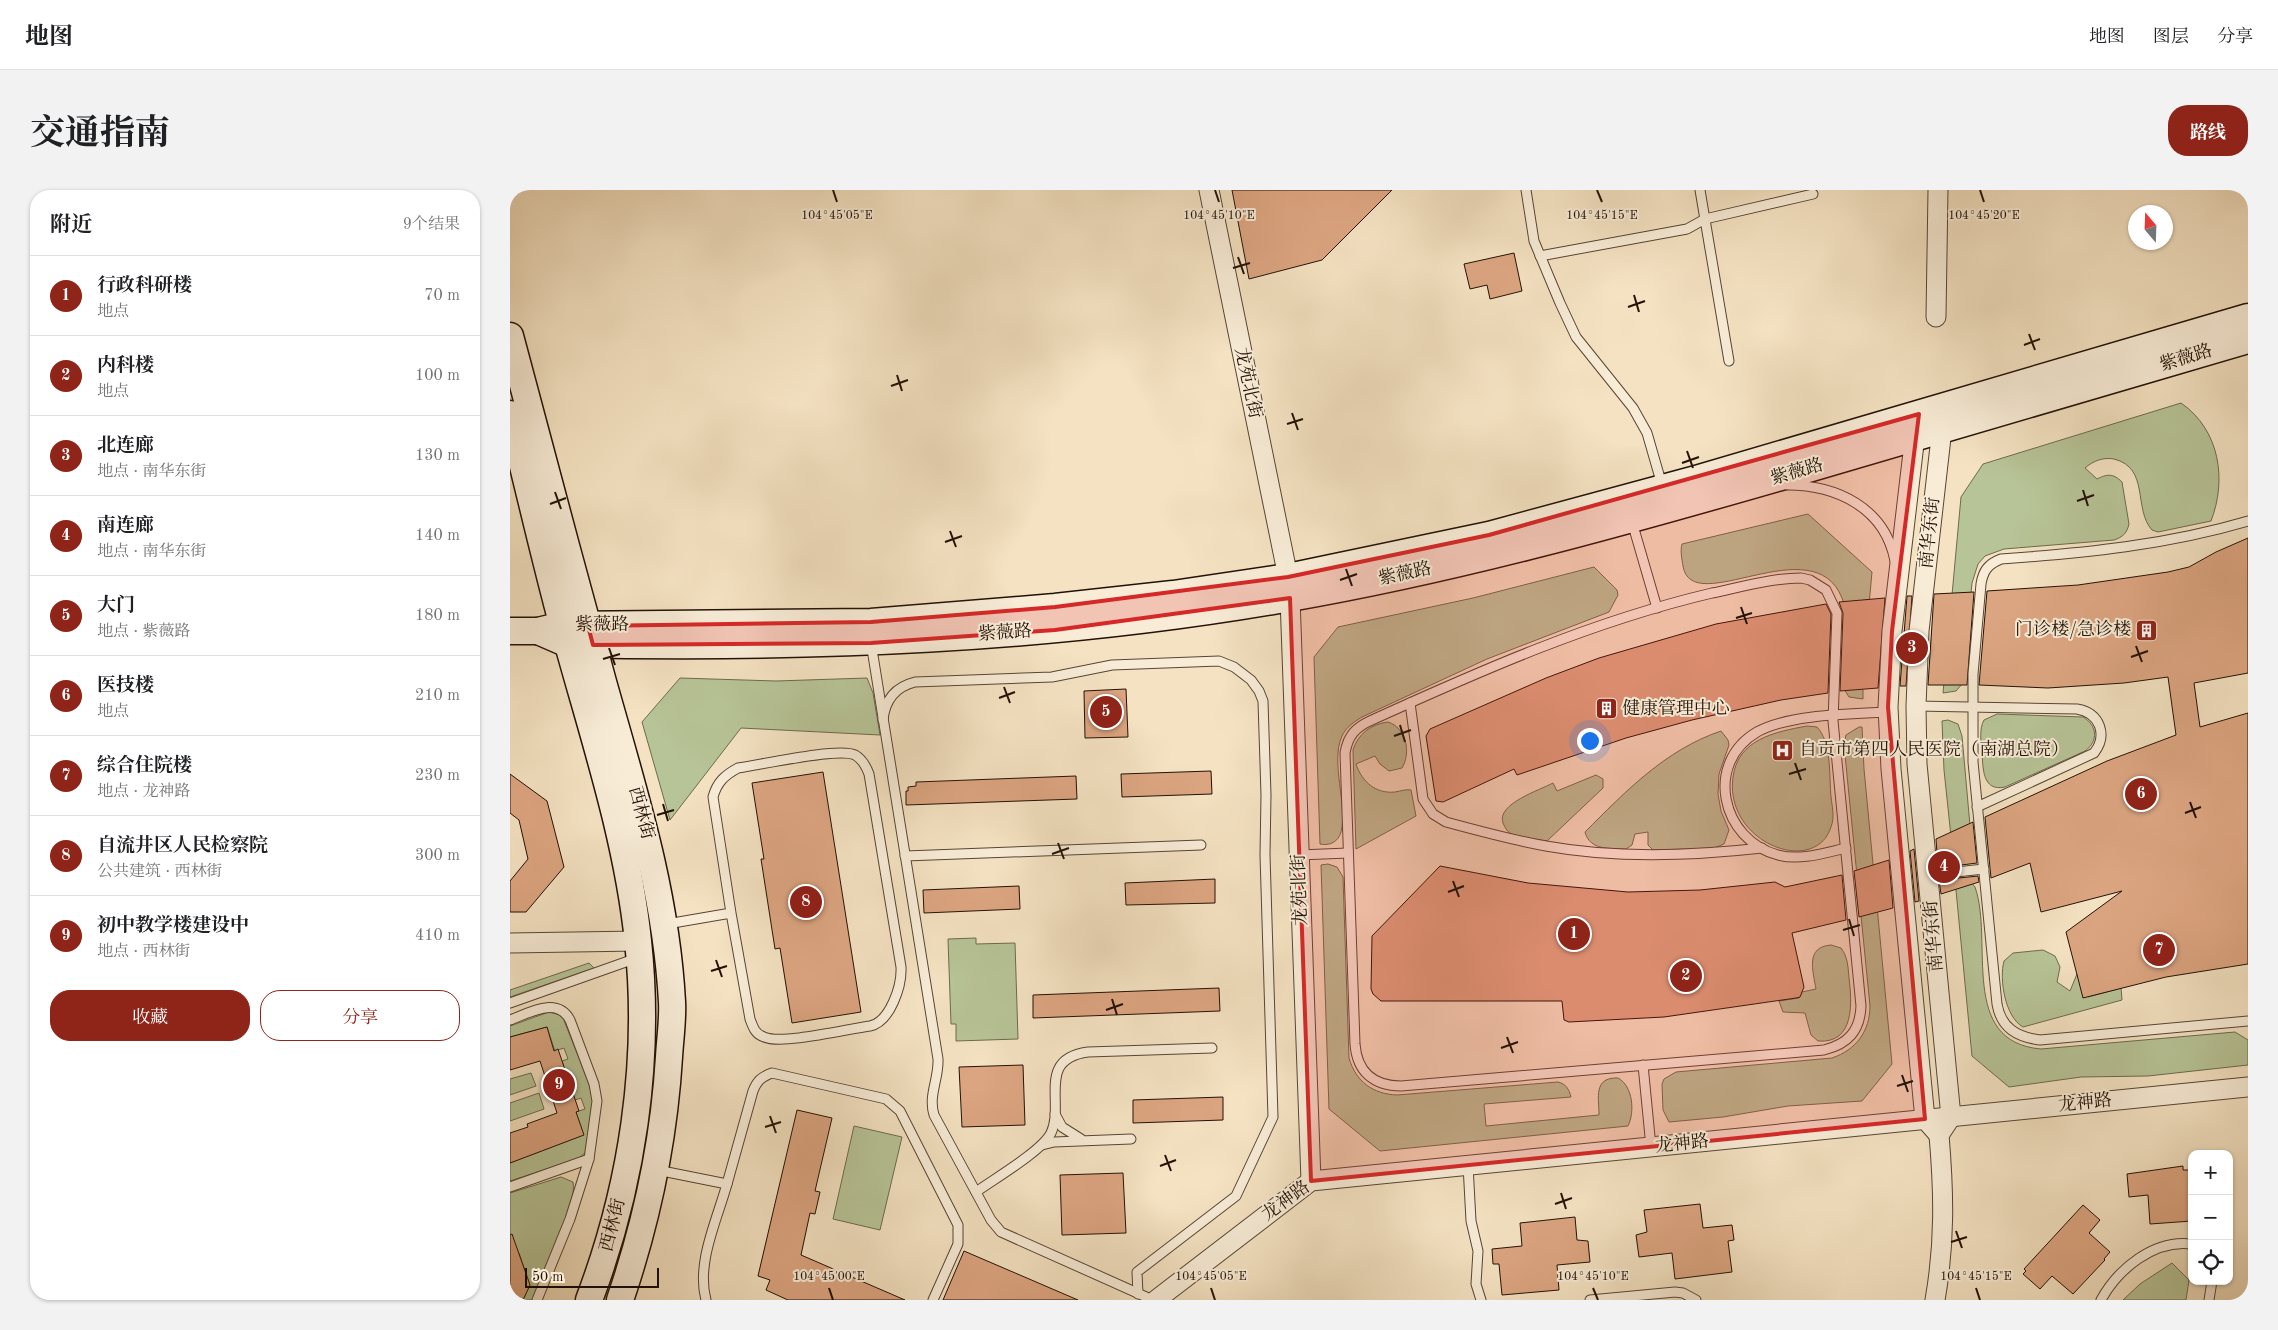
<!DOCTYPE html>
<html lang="zh">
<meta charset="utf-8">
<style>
body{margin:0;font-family:"Old Standard TT","Noto Serif SC",serif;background:#f2f2f2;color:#202124}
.controls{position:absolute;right:15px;bottom:15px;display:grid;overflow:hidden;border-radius:10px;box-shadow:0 1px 4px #0004}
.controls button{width:45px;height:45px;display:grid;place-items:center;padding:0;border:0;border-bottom:1px solid #e0e0e0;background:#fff;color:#202124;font:25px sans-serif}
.compass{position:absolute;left:1618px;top:15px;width:45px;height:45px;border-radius:50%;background:#fff;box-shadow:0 1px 4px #0004;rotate:341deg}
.scale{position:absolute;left:15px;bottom:12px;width:134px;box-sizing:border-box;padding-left:5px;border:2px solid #231106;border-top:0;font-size:14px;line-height:18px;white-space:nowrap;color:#231106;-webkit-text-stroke:4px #f8ecd7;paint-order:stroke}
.you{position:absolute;left:1079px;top:550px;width:18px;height:18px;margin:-12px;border:4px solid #fff;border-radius:50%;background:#1a73e8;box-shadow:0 0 0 8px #1a73e833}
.badge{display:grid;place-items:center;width:32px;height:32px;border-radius:50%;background:#8f2418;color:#fff;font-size:16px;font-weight:700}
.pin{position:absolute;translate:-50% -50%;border:2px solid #fff;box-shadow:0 1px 5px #0006}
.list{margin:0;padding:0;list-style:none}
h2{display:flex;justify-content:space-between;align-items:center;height:65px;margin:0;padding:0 20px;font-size:21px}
h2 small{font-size:16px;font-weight:400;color:#757577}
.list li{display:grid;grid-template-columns:32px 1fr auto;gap:15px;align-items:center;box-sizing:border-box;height:80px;padding:0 20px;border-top:1px solid #e0e0e0}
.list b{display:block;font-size:19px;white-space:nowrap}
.list p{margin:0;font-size:16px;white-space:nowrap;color:#757577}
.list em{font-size:16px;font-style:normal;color:#757577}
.actions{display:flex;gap:10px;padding:15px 20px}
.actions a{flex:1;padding:11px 0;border:1px solid #8f2418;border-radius:20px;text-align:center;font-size:18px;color:#8f2418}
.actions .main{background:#8f2418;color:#fff}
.icon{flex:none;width:28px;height:28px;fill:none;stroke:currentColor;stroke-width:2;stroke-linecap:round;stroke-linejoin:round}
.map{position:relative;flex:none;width:1738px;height:1110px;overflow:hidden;border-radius:20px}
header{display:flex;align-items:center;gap:30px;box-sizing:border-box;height:70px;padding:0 25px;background:#fff;border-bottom:1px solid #e0e0e0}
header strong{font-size:24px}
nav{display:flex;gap:28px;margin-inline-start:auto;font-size:18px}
.intro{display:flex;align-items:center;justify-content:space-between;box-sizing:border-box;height:120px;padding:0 30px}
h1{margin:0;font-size:35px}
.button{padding:12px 22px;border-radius:20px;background:#8f2418;color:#fff;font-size:18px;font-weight:700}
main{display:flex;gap:30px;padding:0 30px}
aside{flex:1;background:#fff;border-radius:20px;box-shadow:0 1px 4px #0004}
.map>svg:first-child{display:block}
.green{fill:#b7c497;stroke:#6d6a4e}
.building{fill:#dca581;stroke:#231106}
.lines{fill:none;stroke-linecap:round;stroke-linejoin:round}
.lane-casing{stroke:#574535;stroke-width:11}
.street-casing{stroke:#574535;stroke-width:21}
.secondary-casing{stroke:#231106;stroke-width:29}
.lane{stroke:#f8ecd7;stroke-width:9}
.street{stroke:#f8ecd7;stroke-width:19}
.secondary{stroke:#f8ecd7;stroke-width:26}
.marked{fill:#d62828;fill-opacity:0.2;stroke:#d62828;stroke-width:4;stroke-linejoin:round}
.ticks{fill:none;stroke:#231106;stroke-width:2}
.labels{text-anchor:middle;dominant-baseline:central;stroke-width:4;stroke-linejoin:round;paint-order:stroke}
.street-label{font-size:18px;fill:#231106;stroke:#f8ecd7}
.poi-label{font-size:18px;fill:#231106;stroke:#f8ecd7;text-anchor:start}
.ticks-label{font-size:12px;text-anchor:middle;fill:#231106;stroke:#f8ecd7;stroke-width:4;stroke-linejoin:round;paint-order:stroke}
</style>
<header>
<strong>地图</strong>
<nav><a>地图</a><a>图层</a><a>分享</a></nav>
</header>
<div class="intro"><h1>交通指南</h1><a class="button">路线</a></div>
<main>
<aside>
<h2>附近<small>9个结果</small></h2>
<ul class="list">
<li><span class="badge">1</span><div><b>行政科研楼</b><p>地点</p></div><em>70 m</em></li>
<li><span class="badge">2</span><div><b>内科楼</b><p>地点</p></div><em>100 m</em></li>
<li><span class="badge">3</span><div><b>北连廊</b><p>地点 · 南华东街</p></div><em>130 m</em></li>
<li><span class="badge">4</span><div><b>南连廊</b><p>地点 · 南华东街</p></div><em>140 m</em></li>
<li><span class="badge">5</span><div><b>大门</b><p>地点 · 紫薇路</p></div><em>180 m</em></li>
<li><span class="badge">6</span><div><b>医技楼</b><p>地点</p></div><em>210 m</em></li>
<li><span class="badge">7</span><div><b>综合住院楼</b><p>地点 · 龙神路</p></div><em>230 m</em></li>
<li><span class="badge">8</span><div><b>自流井区人民检察院</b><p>公共建筑 · 西林街</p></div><em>300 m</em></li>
<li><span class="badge">9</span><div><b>初中教学楼建设中</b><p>地点 · 西林街</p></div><em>410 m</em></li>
</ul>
<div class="actions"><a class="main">收藏</a><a>分享</a></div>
</aside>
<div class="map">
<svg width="1738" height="1110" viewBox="0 0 1738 1110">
<rect width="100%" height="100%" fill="#f4e2c2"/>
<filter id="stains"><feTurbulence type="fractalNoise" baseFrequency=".004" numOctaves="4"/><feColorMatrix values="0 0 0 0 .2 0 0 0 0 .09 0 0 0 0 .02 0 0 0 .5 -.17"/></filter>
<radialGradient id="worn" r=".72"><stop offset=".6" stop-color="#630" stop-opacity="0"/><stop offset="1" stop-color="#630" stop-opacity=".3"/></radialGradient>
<g class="green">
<path d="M1671,213C1710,240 1717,290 1701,331L1648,342L1642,340C1623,319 1640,278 1604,269C1593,267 1583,271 1575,278L1587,289C1597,284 1603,283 1612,292L1619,334C1617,343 1613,347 1604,350L1494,359L1475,366L1468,374L1462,393L1452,494L1446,501L1433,503L1451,307L1473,274Z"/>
<path d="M1298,324L1362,382L1353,481V509L1339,507L1334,499C1334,477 1340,427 1332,408C1303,336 1182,430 1173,376C1172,369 1170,361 1172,354Z"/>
<path d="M1084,377L1107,400L1108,405L1099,422L977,469L852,527C844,532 836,537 832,546C820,572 838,615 831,642C828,652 820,656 810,654L804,467L828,437L963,408Z"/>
<path d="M170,488L266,491L357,488L363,503L370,545L231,538L160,630L132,532Z"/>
<path d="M1487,524L1573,527C1587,535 1589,551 1575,561L1495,597C1472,602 1473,578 1472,561C1471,551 1469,539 1474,530Z"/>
<path d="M1438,530L1448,534L1452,546L1462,658L1444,675L1434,580L1432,531Z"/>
<path d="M878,532C897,538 901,563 892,578L879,581L870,574L865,566L846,574C852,592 866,604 885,602C891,601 896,599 901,600L906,626L846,659L843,560C848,544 861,534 878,532Z"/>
<path d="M1297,536L1307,537C1322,553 1319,586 1321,607C1322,616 1325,627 1321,637C1305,687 1214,653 1223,587C1228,549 1265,542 1297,536Z"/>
<path d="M1349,537H1352L1354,579L1382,874L1352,911L1278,916L1213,927L1159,932L1153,920L1152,894L1154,889L1166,882L1322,868C1346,860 1360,841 1360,816L1334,555L1336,545Z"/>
<path d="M1211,541L1218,550L1219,555L1209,584L1208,604L1211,621L1219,640L1214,654L1204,658L1143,660L1138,655V642L1125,644L1122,655L1116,659C1100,658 1080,661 1075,642C1115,602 1155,560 1211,541Z"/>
<path d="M1086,585L1093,589V598L1037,651C1027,649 1013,648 1003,645C998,643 995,638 993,633C986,614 1030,600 1043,593L1047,601Z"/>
<path d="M818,674L827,677L833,687L839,868C846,892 863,904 887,905L1048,892C1056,894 1059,899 1061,907L974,914L976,936L1089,925C1089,908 1083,887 1108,888C1123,896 1125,922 1118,936L870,961L819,919L811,675Z"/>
<path d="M1445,690L1460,691L1465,697C1484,751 1448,852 1531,859L1725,842L1738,850V875L1638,886L1571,887L1499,897L1462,866Z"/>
<path d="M466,748V754L505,753L508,849L446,851V834H441L438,749Z"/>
<path d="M1321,755L1331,758C1338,767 1338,777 1339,788C1342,812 1345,854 1308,851L1301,845L1295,823L1273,822L1269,811L1289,808L1292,802L1306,799C1303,781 1295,757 1321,755Z"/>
<path d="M1533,760L1545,766L1550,777L1547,792L1560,801L1567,784L1578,807L1611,798L1612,810L1513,837C1495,827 1489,789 1494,771L1503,763Z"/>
<path d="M79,773L84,778L0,807V800Z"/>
<path d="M39,822L50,825L53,828L84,906L77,961L69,968L0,991V973L73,945L66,922L75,919L71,908L65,910L52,871L58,869L54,858L45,861L37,837L0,847V836Z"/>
<path d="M21,883L26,896L0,905V889Z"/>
<path d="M29,903L34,919L0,931V913Z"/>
<path d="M344,936L392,947L370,1040L323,1029Z"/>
<path d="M51,987L63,992C68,1014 32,1087 22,1110H13L20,1095L9,1063L0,1059V1003Z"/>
<path d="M1662,1073L1679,1090L1676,1110H1613L1630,1094Z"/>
</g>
<g class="building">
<path d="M722,0H882L812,70L739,89Z"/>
<path d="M1004,63L1012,101L980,109L977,95L960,99L954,74Z"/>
<path d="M1738,348V483L1684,493L1690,537L1738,523V774L1656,787L1573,808L1556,742L1612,701L1531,722L1520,673L1481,688L1475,627L1597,571L1666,545L1658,487L1614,493L1538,498L1469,495L1477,401L1568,395L1658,382L1679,377L1706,362Z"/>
<path d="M1464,402L1457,495H1418L1424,404Z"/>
<path d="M1397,406H1402L1396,496H1390Z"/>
<path d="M1375,408L1368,498L1330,501L1333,423L1329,412Z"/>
<path d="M1316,414L1321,424L1318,503L1271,510L1182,530L1116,548L1007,585L1004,579L933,612L926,611L916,546L920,539L1036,488L1089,468L1206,434Z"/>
<path d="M616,499L618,547L575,548L574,501Z"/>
<path d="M701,581L702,604L612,607L611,584Z"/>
<path d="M313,582L351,822L282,833L270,758L265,759L251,669H254L242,593Z"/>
<path d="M0,584L37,611L54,677L16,722H0V691L18,669L9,630L0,623Z"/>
<path d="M566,586L567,609L396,615V601H398V597L406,596V592Z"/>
<path d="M1463,632L1467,673L1428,678L1426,649Z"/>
<path d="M1404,659L1409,711L1405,712L1400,661Z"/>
<path d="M1379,670L1383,718L1349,727L1344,681Z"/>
<path d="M930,676L1018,693L1118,702L1190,700L1265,692L1275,697L1332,685L1336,730L1282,743L1294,797L1290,807L1286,808L1154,827L1059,832L1054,830L1052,811H871L863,804L861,799L862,746Z"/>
<path d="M1468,686L1469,692L1431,704L1429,690Z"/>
<path d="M705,689V713L616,715L615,693Z"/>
<path d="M509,696L510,719L414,723L413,700Z"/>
<path d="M709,798L710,821L523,828V805Z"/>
<path d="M37,837L44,861L48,859L69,921L66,922L74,945L0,973V943L18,937L17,934L47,923L30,871L0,880V847Z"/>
<path d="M513,875L515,935L452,937L449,877Z"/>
<path d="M713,907V930L623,933V910Z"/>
<path d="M287,920L322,928L305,1001L310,1002L305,1024L300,1023L291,1065L395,1110H278L256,1100L260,1090L248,1086Z"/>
<path d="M1673,976V980H1682V1031L1640,1034L1638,1005L1619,1007L1617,984Z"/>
<path d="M613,983L616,1043L552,1045L550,985Z"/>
<path d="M1190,1014L1193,1038L1222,1035L1224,1050L1218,1051L1222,1082L1165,1089L1162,1063L1129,1067L1126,1045L1137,1042L1134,1020Z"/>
<path d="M1573,1015L1590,1030L1579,1043L1600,1062L1594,1069L1595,1070L1563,1104L1542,1086L1530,1099L1513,1084L1516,1081L1514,1079Z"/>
<path d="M1065,1027L1067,1050L1078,1051L1080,1072L1047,1075L1049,1100L992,1105L989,1074H983L982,1059L1012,1056L1010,1033Z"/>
<path d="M2,1044L20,1095L13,1110H0V1045Z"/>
<path d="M454,1061L568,1110H433Z"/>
</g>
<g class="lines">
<defs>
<g id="lane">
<path d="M1016,0L1024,51L1050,113L1066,147L1123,218L1137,243L1152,295"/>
<path d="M1190,0L1219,171"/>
<path d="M1030,66L1177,39L1195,29L1303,4"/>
<path d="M1277,295C1327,295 1375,318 1385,371"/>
<path d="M1738,331C1657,355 1575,363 1491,369C1478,374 1473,381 1471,394L1463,484V572L1487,814C1491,838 1507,847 1530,850L1738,831"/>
<path d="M1122,332L1147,418"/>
<path d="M1291,388L1300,390L1316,400L1327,423L1323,531L1351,816C1350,841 1338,854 1314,860L891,896C864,896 847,882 845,854L835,563C838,545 846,537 862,530C972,480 1083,431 1202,403C1231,397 1262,388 1291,388Z"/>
<path d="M361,453L428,869C429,889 418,905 424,925L481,1030L491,1042L643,1110"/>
<path d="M900,513L913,609L923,624L936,632C969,641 1002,650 1036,656C1107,669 1181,666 1252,658"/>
<path d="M1406,516L1567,519C1590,523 1598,545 1584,563L1467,617"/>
<path d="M373,530C375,510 385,497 405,492L542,487L602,475L709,471L724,477L741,490L749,501L753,511L756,605L755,665L763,927L726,1006L627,1082L628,1104"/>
<path d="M1336,658C1314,663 1290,671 1268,665C1211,650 1194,573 1247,542C1279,524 1342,524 1378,522"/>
<path d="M789,665L838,663"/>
<path d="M395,666L691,655"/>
<path d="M1418,685L1474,679"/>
<path d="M157,734L221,723L240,829C243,837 245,844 254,847C272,855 337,839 360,836C380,832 392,796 391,777L359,584C356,576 352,569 345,565C329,557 250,575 228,578C215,585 207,592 203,607L221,723"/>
<path d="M0,813L127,768"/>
<path d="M0,830C19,823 47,806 60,830L84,894L87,911L79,969L60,1029L27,1110"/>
<path d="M1133,875L1141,957"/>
<path d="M545,924L552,937L571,949"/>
<path d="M532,955L544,952L621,949"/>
<path d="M958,975L961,1031L968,1061L966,1094L971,1110"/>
<path d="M147,980L217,994C207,1030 186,1073 196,1110"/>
<path d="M217,994L243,901C247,891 251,887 262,883L376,909L390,921L448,1035V1054L423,1110"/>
<path d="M0,997L79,969"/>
<path d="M466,1002C484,989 532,961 541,943C555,913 526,869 578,862L702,858"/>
<path d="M1080,1110L1165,1102L1173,1103L1186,1110"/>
<path d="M1591,1110C1608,1079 1644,1049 1682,1054"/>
<path d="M1699,1110L1702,1091"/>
</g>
<g id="street">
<path d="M699,0L778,387"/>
<path d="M1426,127L1428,0"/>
<path d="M1406,237L1382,441L1378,517L1381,579L1415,929L1429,945L1441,927L1407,574L1406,516L1409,441L1433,230"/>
<path d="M780,408L801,991"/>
<path d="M0,753L128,751"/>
<path d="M646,1110L801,991L1738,897"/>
<path d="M1425,1110C1435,1053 1434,1003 1429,945"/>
</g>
<g id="secondary">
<path d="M0,146C31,261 61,377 93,492C123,599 156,700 162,812C163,830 160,849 159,867C154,950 137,1031 110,1110"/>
<path d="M0,224C18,294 34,366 53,436C81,540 117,644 128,751C141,872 122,997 79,1110"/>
<path d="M0,441H28L53,435L361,432L545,417L663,404L778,387L979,345L1186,289L1738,127"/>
<path d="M28,441L58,454C299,459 542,450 780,408C947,379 1111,333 1274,286C1429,241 1584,196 1738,150"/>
</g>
</defs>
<use href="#lane" class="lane-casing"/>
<use href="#street" class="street-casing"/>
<use href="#secondary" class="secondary-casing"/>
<use href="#lane" class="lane"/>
<use href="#street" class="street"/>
<use href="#secondary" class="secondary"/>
</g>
<path class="marked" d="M1409,224L1382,441L1378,517L1415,929L801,991L780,408L545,440L361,453L83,455L78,436L361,432L545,417L778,387L979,345Z"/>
<path class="ticks" d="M323,0L327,12M705,0L709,12M1087,0L1092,12M1470,0L1474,12M728,67L734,84M723,78L740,73M1124,105L1129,122M1118,117L1135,111M1519,144L1525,160M1514,155L1530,149M387,185L392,201M381,196L398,190M782,223L788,240M777,234L793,229M1177,261L1183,278M1172,273L1189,267M1573,300L1578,316M45,302L51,319M1567,311L1584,305M40,314L56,308M440,341L446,357M435,352L452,346M836,379L842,396M830,390L847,384M1231,417L1237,434M1226,428L1242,423M1626,456L1632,472M99,458L105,475M1621,467L1638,461M93,469L110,464M494,497L500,513M489,508L505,502M890,535L895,552M884,546L901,540M1285,573L1291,590M1279,584L1296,579M1680,612L1686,628M153,614L158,631M1675,623L1691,617M147,625L164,620M548,653L554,669M542,664L559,658M943,691L949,707M938,702L954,696M1339,729L1344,746M1333,740L1350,735M206,770L212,787M201,781L217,776M602,809L607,825M596,820L613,814M997,847L1003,863M991,858L1008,852M1392,885L1398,902M1387,896L1403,891M260,926L266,943M255,937L271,932M655,965L661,981M650,976L666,970M1051,1003L1056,1019M1045,1014L1062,1008M1446,1041L1452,1058M1441,1052L1457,1047M319,1098L323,1110M701,1098L705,1110M1083,1098L1088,1110M1466,1098L1470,1110"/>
<defs>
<symbol id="building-square" viewBox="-11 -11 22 22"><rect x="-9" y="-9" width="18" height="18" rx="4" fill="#8f2418" stroke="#f8ecd7"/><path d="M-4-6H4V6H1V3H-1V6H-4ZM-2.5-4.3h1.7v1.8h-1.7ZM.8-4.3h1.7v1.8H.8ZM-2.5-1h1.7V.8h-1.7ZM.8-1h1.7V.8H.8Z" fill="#fff"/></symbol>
<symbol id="hospital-square" viewBox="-11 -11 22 22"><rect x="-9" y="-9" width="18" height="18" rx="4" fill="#8f2418" stroke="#f8ecd7"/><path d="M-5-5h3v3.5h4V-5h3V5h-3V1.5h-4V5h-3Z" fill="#fff"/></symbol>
</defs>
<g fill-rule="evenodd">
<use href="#building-square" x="1624" y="428" width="25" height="25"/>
<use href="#building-square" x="1084" y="506" width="25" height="25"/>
<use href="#hospital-square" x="1260" y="548" width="25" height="25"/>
</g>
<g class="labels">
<g class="street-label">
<text transform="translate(1676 168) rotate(-17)">紫薇路</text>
<text transform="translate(738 193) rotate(78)">龙苑北街</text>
<text transform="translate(1287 282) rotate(-16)">紫薇路</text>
<text transform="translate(1420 343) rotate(-84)">南华东街</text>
<text transform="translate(895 384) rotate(-12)">紫薇路</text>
<text x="92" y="435">紫薇路</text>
<text transform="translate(495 443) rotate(-4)">紫薇路</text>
<text transform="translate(131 623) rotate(75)">西林街</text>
<text transform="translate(790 700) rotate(-92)">龙苑北街</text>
<text transform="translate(1424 746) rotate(-95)">南华东街</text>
<text transform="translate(1575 913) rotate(-6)">龙神路</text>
<text transform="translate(1172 954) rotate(-6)">龙神路</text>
<text transform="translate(776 1011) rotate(-36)">龙神路</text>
<text transform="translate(103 1035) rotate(-76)">西林街</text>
</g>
<g class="poi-label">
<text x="1621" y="440" text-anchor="end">门诊楼/急诊楼</text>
<text x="1112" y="519">健康管理中心</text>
<text x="1289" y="560">自贡市第四人民医院（南湖总院）</text>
</g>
</g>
<g class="ticks-label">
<text x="327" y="29">104°45'05"E</text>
<text x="709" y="29">104°45'10"E</text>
<text x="1092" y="29">104°45'15"E</text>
<text x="1474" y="29">104°45'20"E</text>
<text x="319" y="1090">104°45'00"E</text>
<text x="701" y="1090">104°45'05"E</text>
<text x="1083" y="1090">104°45'10"E</text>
<text x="1466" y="1090">104°45'15"E</text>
</g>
<rect width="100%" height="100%" filter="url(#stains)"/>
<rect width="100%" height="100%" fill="url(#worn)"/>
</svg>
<div class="controls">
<button>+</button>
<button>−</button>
<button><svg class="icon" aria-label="locate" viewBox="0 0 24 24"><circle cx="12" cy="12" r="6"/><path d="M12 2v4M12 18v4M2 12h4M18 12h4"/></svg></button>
</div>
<svg class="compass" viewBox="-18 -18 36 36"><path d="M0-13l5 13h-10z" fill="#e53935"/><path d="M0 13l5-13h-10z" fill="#757577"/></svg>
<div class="scale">50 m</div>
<div class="you"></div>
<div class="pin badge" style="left:1064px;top:744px">1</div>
<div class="pin badge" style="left:1176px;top:786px">2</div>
<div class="pin badge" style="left:1402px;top:458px">3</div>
<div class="pin badge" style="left:1434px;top:677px">4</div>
<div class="pin badge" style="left:596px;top:522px">5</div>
<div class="pin badge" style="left:1631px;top:604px">6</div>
<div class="pin badge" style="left:1649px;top:760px">7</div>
<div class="pin badge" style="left:296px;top:712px">8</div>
<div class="pin badge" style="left:49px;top:895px">9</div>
</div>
</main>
